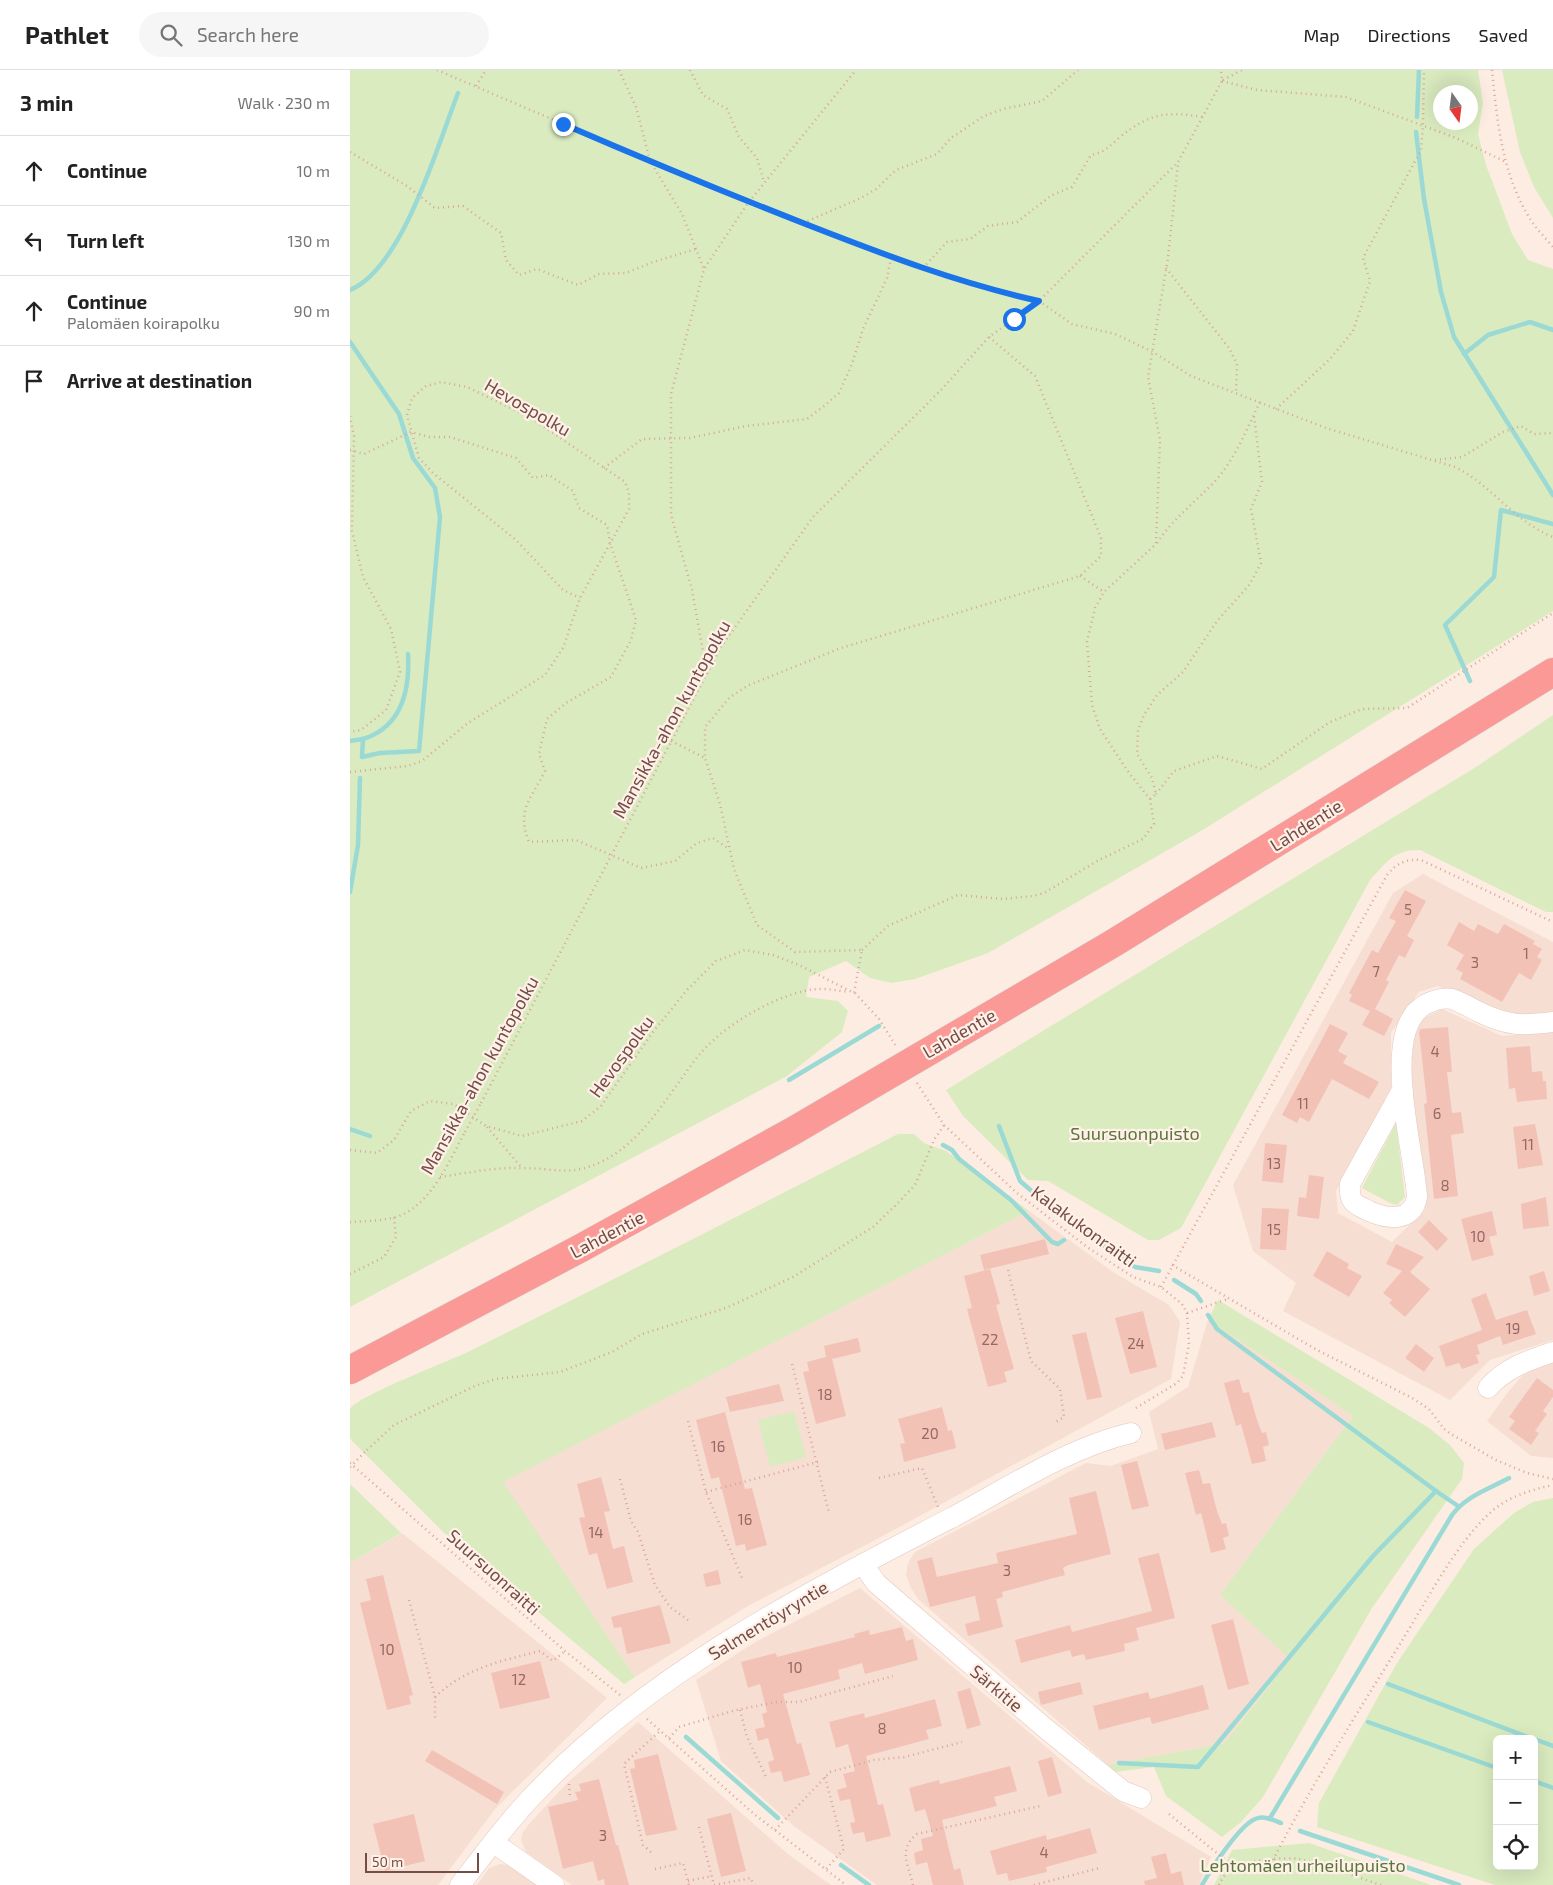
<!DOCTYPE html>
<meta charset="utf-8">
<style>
body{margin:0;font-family:"Exo 2",sans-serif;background:#f6f6f6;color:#222}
.controls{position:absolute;right:15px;bottom:15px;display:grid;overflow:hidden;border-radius:8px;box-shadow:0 5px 20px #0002}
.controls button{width:45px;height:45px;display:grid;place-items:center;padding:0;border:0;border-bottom:1px solid #e0e0e0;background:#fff;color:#222;font:25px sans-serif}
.compass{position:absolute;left:1083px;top:15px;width:45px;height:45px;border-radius:50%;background:#fff;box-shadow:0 5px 20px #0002;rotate:166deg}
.scale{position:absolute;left:15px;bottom:12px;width:114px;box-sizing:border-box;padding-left:5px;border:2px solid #754d47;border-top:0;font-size:14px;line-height:18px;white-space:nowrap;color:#754d47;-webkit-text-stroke:4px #fff1e8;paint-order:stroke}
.stop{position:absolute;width:15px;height:15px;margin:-11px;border:4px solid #1a73e8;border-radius:50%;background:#fff}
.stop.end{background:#1a73e8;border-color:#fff;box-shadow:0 1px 5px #0008}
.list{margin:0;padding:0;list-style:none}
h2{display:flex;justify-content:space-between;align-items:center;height:65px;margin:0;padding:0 20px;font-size:21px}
h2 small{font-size:16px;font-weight:400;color:#767676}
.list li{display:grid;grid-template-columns:32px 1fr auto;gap:15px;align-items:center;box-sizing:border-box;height:70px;padding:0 20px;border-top:1px solid #e0e0e0}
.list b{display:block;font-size:19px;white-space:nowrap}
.list p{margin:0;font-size:16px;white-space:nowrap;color:#767676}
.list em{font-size:16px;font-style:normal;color:#767676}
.icon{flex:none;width:28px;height:28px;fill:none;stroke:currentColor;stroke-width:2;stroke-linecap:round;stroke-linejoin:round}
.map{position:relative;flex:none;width:1203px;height:1815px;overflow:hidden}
header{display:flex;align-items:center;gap:30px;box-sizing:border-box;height:70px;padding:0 25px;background:#fff;border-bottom:1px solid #e0e0e0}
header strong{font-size:24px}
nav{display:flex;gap:28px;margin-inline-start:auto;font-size:18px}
.search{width:350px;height:45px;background:#f6f6f6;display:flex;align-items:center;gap:12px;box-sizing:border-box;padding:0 18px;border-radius:28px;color:#767676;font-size:19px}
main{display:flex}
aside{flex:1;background:#fff}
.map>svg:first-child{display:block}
.residential{fill:#f7ded2}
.green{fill:#daebbf;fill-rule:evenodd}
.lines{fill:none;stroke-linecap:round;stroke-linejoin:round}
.stream{stroke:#9bd9d5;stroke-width:4.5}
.building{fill:#f3c2b7}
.minor-casing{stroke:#e3c8bf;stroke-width:21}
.highway-casing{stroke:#d8cdcb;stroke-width:29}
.path{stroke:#d8a59b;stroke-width:2.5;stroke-dasharray:1 4;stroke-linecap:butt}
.minor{stroke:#fff;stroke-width:20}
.highway{stroke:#fa9995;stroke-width:28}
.path-bridge{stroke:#d8a59b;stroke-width:2.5;stroke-dasharray:1 4;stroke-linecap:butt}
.route{stroke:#1a73e8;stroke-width:6}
.labels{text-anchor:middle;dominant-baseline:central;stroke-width:4.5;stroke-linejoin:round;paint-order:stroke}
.number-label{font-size:15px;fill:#946a63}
.street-label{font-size:18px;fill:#754d47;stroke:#fff1e8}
.park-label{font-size:18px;fill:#59753c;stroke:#fff1e8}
</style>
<header>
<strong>Pathlet</strong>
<div class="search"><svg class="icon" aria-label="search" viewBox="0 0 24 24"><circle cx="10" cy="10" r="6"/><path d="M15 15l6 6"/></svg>Search here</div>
<nav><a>Map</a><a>Directions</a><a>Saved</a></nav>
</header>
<main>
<aside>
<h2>3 min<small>Walk · 230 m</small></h2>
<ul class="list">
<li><svg class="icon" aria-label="ahead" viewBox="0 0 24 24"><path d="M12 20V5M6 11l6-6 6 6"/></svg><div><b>Continue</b></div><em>10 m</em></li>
<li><svg class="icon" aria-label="left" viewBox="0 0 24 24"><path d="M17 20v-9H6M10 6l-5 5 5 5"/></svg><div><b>Turn left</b></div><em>130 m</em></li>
<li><svg class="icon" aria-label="ahead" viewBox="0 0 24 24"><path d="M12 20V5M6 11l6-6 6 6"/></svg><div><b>Continue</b><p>Palomäen koirapolku</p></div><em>90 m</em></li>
<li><svg class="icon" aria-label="arrive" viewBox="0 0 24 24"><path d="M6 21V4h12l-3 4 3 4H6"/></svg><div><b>Arrive at destination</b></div></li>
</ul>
</aside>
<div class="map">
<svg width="1203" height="1815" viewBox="0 0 1203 1815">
<rect width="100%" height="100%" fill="#fdece1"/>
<g class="residential">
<path d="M1073,804L1203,872V943L1160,946L1088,916L1069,922L1041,963V1018L986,1121L988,1143L1042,1172L1075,1140L1058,987L1067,956L1076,947L1092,939L1152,966L1203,962V1270L1140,1290L1100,1330L933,1241L946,1213L903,1181L883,1115L1043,823Z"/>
<path d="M679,1141L763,1202L819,1235L830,1252L821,1309L529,1468L396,1537L285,1607L152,1412Z"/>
<path d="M858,1250L1003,1346L870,1525L940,1588L874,1673L758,1695L568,1529L561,1518L556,1505L558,1493L565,1482L736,1393L761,1396L808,1379L799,1342L838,1317Z"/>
<path d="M1203,1290V1388L1181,1386L1137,1351L1158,1322L1177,1300Z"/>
<path d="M52,1463L257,1628L145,1739L88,1815H0V1493Z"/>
<path d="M510,1518L737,1712L861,1787L849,1815H527L445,1757L371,1691L346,1610L407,1571Z"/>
<path d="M288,1652L439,1785L481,1815H222L176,1782L171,1770L173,1762L179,1754L218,1712Z"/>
<path d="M150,1794L158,1795L186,1815H127L139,1798Z"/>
</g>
<g class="green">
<path d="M0,0H1128L1133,33L1128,64L1136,95L1162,164L1178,190L1203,199V541L851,761L638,883L565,909L541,913L520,908L496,891L459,907L456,927L488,931L498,941L492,962L437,1006L0,1237ZM1090,22H1120V52H1090Z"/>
<path d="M1152,0H1203V148L1184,117L1170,82Z"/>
<path d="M1203,645V842H1196L1070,780C1044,779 1036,793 1020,810L831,1158L809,1170H798L698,1111L678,1110L613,1046L596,1020L1126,697Z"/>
<path d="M1046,1053L1055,1127L1047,1135L1040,1133L1012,1118Z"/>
<path d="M548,1064H564L574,1073L596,1081L679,1141L153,1412L285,1607L274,1614L93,1462L2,1371L0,1367V1339C9,1325 100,1291 122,1280C265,1209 406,1137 548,1064Z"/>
<path d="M868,1230L1079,1358L1100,1375L1114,1393L1112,1409L1022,1538L913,1727L891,1752L872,1767L816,1726L804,1697L765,1702L758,1695L874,1673L940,1589L870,1525L1003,1346L858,1250Z"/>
<path d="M444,1341L456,1387L420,1397L408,1350Z"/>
<path d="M0,1414L51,1463L0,1493Z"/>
<path d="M1203,1428V1815H1145L967,1757L969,1733L1047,1593L1124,1479L1164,1443L1183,1432ZM1147,1669H1184V1796H1147Z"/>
<path d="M959,1773L1081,1815H864L882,1780Z"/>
</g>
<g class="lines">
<g class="stream">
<path d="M1067,47L1069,0"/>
<path d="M1066,62L1074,129L1091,222L1104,267L1203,425"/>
<path d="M0,220C53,198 88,74 108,23"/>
<path d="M0,272L49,344L63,388L85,418L90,447L69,681L30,683L12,687L13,669C51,657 60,621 58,584"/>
<path d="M1114,284L1138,265L1180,252L1203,260"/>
<path d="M1120,611L1095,555L1144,507L1151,440L1203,454"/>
<path d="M0,671L13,669"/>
<path d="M0,822L8,775L10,708"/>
<path d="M439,1010L529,956"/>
<path d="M649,1056L670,1111L697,1134"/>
<path d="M0,1059L20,1066"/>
<path d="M593,1075L602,1080L609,1089L661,1130L702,1172L708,1174L714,1170"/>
<path d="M711,1146L785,1197L809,1201"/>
<path d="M824,1210L846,1224L851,1231"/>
<path d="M858,1245L867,1259L1086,1421"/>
<path d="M1038,1614L1183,1669"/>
<path d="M1018,1652L1147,1698"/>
<path d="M336,1667L428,1748"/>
<path d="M1184,1669L1203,1676"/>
<path d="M769,1693L848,1697L1023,1486L1086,1421L1108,1436"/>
<path d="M1184,1711L1203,1718"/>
<path d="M920,1748L1102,1445C1116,1426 1139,1419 1159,1408"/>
<path d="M950,1761L1109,1815"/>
<path d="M491,1795L519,1815"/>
<path d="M852,1815C861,1799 889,1756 905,1749C914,1745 923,1750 931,1753"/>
</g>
</g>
<g class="building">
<path d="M1055,820L1076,831L1057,866L1064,870L1055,888L1049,885L1036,910L1039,912L1025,939L1043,949L1034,966L1012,955L1020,941L999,931L1002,925L999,923L1022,880L1028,883L1046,851L1039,848Z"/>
<path d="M1109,852L1124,861L1128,854L1148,864L1154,854L1185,871L1183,874L1192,879L1187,887L1192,890L1181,910L1169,903L1152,932L1110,909L1113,903L1106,899L1114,885L1097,875Z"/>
<path d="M980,954L998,963L988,981L997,986L993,993L1029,1012L1019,1029L982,1009L959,1052L950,1047L947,1053L932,1045Z"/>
<path d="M1098,957L1102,1002H1097L1102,1043L1111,1042L1114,1063L1101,1065L1108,1126L1084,1129L1074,1034L1077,1033L1069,962L1070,959Z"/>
<path d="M1180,976L1182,1002L1192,1001L1193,1011H1196L1197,1029L1167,1032L1165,1018L1159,1019L1156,978Z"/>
<path d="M1185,1054L1193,1095L1168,1099L1163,1057Z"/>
<path d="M915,1073L937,1075L933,1113L912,1111Z"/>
<path d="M959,1105L974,1107L969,1149L947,1146L949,1127L956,1128Z"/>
<path d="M1196,1127L1199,1156L1173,1159L1171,1134Z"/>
<path d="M912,1138L939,1139L936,1180L910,1179Z"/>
<path d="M1142,1141L1147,1165L1139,1167L1144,1185L1122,1191L1111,1149Z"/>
<path d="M1079,1150L1098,1169L1087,1181L1068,1162Z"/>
<path d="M695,1169L699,1184L634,1200L630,1185Z"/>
<path d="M1046,1174L1074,1187L1060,1202L1080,1219L1055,1247L1039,1233L1042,1230L1033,1223L1052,1201L1036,1194Z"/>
<path d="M977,1181L999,1194L997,1198L1012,1206L999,1227L963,1206Z"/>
<path d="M640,1199L650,1234L646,1235L664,1299L654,1302L657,1312L638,1317L617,1239L622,1238L614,1206Z"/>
<path d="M1194,1201L1200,1221L1184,1226L1179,1206Z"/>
<path d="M1136,1223L1146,1250L1177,1240L1186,1264L1153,1275L1150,1266L1127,1275L1130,1284L1126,1285L1129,1293L1112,1299L1109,1293L1096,1297L1089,1276L1132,1260L1121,1229Z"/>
<path d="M793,1241L807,1297L780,1304L765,1248Z"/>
<path d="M736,1262L752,1327L737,1330L722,1265Z"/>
<path d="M508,1268L511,1282L482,1289L496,1346L466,1354L453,1302L459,1301L457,1292L476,1287L474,1276Z"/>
<path d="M1066,1274L1084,1288L1074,1302L1055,1288Z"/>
<path d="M1187,1308L1203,1320V1327L1193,1341L1197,1344L1185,1361L1189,1363L1181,1375L1159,1359L1165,1351L1159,1347Z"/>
<path d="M889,1309L893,1323L899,1322L907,1350L912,1363L916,1362L919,1375L913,1377L916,1391L902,1394L891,1354L886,1356L874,1313Z"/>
<path d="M429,1314L434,1331L380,1342L376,1327Z"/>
<path d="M592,1337L598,1361L602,1360L606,1378L554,1392L550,1374L555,1373L548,1349Z"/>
<path d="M375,1342L395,1419L402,1418L417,1475L396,1481L395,1474L386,1476L369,1407L361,1409L346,1350Z"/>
<path d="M862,1352L866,1367L815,1380L811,1364Z"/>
<path d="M787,1391L799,1436L782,1440L771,1395Z"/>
<path d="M849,1400L853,1414L860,1413L867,1441L872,1454L876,1453L879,1466L873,1468L876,1479L861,1483L851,1443L846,1445L835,1403Z"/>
<path d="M251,1407L260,1441L254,1442L263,1479L274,1476L283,1512L257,1519L247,1483L239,1485L229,1448L235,1447L227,1414Z"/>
<path d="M746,1421L761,1484L718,1495L713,1498L715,1505L652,1522L653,1527L646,1529L653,1557L618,1566L615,1554L630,1550L625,1526L580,1537L567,1491L582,1487L587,1507L648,1493L646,1483L727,1464L719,1428Z"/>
<path d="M809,1483L825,1548L786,1558L789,1570L774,1574L775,1581L736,1590L734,1584L722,1587L720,1580L671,1593L665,1570L720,1555L722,1562L802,1541L788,1488Z"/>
<path d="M368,1500L371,1514L356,1517L353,1504Z"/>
<path d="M33,1505L63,1625L59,1626L61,1634L37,1640L10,1533L21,1530L16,1509Z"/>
<path d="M310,1535L321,1573L277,1584L271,1557L264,1558L261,1547Z"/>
<path d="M883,1549L899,1614L878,1620L861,1555Z"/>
<path d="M552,1557L556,1571L563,1569L568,1590L515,1604L512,1593L488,1600L490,1609L433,1624L447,1674L451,1673L460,1705L434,1712L431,1701L421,1703L418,1692L424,1690L418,1668L408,1671L405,1659L415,1657L412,1644L417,1642L410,1614L398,1618L391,1592L426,1583L427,1587L505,1567L504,1564L519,1560L520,1565Z"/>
<path d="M190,1591L200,1628L150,1639L141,1603Z"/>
<path d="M730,1612L733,1624L691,1635L688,1622Z"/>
<path d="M853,1615L859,1639L802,1654L800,1647L749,1660L743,1636L798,1622L800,1629Z"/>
<path d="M620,1618L631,1655L617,1659L607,1622Z"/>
<path d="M585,1629L592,1656L576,1660L579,1669L516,1686L528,1735L533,1734L541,1766L516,1772L514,1762L503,1764L500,1753L505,1752L500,1729L490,1731L487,1720L497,1717L493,1704L505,1701L498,1674L486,1678L479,1652L514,1643L515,1648Z"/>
<path d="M82,1680L154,1722L147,1734L75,1691Z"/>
<path d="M308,1684L327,1760L296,1766L280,1699L285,1698L284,1690Z"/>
<path d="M702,1687L712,1723L698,1727L688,1691Z"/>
<path d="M660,1696L667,1721L644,1727L647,1736L592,1750L604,1800L610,1798L614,1815H583L577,1792L566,1795L564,1783L573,1780L571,1769L583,1766L575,1739L565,1742L559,1718L589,1710L590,1714Z"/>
<path d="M249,1709L266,1775H268L279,1815H255L254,1809L248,1811L243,1791L213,1799L198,1737L228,1730L225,1722L231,1721L229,1714Z"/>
<path d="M381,1743L396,1801L371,1807L357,1749Z"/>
<path d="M64,1744L75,1791L35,1801L23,1754Z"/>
<path d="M740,1758L747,1783L696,1797L697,1802L659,1811L657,1803L647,1805L640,1781L696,1765L697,1770Z"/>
<path d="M816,1783L821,1804L831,1801L834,1815H795L794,1811L807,1808L801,1787Z"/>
</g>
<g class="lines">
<defs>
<g id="minor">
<path d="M1052,1020L1000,1114C1000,1119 999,1125 1002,1130C1005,1135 1013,1138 1019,1141C1036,1149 1063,1153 1067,1127C1065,1083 1028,959 1076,934C1084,930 1093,927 1102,929C1111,932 1121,938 1129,942C1158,956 1172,956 1203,952"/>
<path d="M1138,1318C1155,1298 1179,1290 1203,1282"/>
<path d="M513,1494L526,1513L695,1658L773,1721L791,1728"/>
<path d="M144,1773L204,1815"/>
<path d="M110,1815C132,1787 153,1758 177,1732C292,1607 454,1524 603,1447C659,1417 720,1377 781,1363"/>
</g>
<path id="highway" d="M0,1300L231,1178L443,1061L762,874L1203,602"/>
</defs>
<use href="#minor" class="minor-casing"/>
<use href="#highway" class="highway-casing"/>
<g class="path">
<path d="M87,0L398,133L506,0"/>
<path d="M269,0L286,37L300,91L332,144L354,199"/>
<path d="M340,0L353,25L377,39L389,67L407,88L414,112"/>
<path d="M1142,0C1147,51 1152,103 1179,147C1185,158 1195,167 1203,177"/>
<path d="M873,10L892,0"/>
<path d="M872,11L907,20L996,27L1106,68L1156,92"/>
<path d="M126,16L136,0"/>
<path d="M0,82L57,116L85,138L113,136L151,163L156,190L169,205L187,199L228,215L249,204L276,203L303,192L346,179"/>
<path d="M453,153L511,128L526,119L546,100L587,84L601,68L634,46L653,39L692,31L728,0"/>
<path d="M573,198L597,172L620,169L638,156L667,152L702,125L722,117L741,85C754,83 761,75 770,67C800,43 816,41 853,47"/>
<path d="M816,198L879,278L887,294L886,323"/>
<path d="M926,339L980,289L1003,261L1020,211L1013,188L1071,80L1073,55L1074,0"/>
<path d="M0,346L4,366L2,461L13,507L41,559L50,602L36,640L11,660L0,662"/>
<path d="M0,380L14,384L61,362L80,367H100L166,388L183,408L199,405L223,421L229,438L257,455L260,473L286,550L281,570L261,607L216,633L197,649L189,684L195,701C181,729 166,740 179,772L226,770L291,798L325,791L347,773L363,768L379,779"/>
<path d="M1085,390L1112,387L1153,362L1171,356L1184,364L1203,363"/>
<path d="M254,398L292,369L340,368L396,356L457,349L474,336L489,323L502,294L513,259L537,208L541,188"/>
<path d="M807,473C824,447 846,432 867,409C886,387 897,358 910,332"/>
<path d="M730,506L754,522"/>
<path d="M357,604L342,520L321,445V324L354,199L398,133L529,183L629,217L689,231L722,254L765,264L803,282L841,306L976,358L1105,397C1142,415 1163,451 1203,467"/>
<path d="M321,671L355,688"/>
<path d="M0,702L58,696L72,691L118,653L195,605L213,578L230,528L279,439V423L275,412L181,348L117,317L91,312L76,316L62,328L57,345L69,388L83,403L166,470L213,520L230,528"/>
<path d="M806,724L824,701L867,686L912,699L980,652L1012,639L1057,638L1203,543"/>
<path d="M800,729L806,724L802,708L787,684L788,660L794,645L807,625L833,602L867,551L900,514L911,493L901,439L912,412L904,346"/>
<path d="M512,880L538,856L608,825L653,829L683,826L694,823L749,790L793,769L804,754L800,729L779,703L750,659L742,635L737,572L745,538L754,522L806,474L810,370L798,307L818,188L828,94"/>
<path d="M505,923L529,949L546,976"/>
<path d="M567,1013L594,1055L667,1123L737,1177L783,1207L811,1217L832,1234L837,1243L839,1274L833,1306L827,1313L786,1338"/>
<path d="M131,1033L371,577L463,447L591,320L639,267L689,231L828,92L872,11L871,0"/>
<path d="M137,1057L172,1098"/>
<path d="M0,1080L27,1083L44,1070L61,1041L80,1031L104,1034L136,1056L172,1066L232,1051L251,1036L303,962L337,920L366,891L395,880L423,885L449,895L504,923L512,880L445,882L407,855L384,799L370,734L355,688V657L380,627L399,615L491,578L730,506L751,486V468L685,306L639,267"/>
<path d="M90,1107C117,1103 145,1097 172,1098C206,1098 220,1107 253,1091C296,1069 320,1021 349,985C372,957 419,929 454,921C470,917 484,920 499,922"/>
<path d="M0,1152C15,1151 32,1151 46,1147C81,1136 99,1091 115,1062"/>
<path d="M822,1195L967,1280L1062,1328L1079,1339L1094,1359L1101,1364L1146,1390L1177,1403L1203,1409"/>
<path d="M658,1200L681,1291L710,1319L714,1347L704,1353"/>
<path d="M0,1204L34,1187L46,1167L44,1147"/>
<path d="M811,1217L1037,805C1047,793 1055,789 1071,790L1203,852"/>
<path d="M837,1243L878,1229"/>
<path d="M442,1294L479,1443"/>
<path d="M338,1351L356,1422L392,1508"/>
<path d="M17,1380L44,1355L125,1316L145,1309L210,1302L262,1282L292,1264L376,1238L443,1207L523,1157L547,1134L565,1115L584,1070L594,1055"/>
<path d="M0,1393L215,1581L270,1625"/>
<path d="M529,1408L572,1398L588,1437"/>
<path d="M270,1409L281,1451L288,1462L305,1515L320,1537L338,1550"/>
<path d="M356,1422L468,1392"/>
<path d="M59,1530L85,1627V1650"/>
<path d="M85,1627C115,1598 151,1591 190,1581L203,1591L215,1581"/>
<path d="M390,1640L397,1667L417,1709"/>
<path d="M297,1649L404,1744L496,1815"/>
<path d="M319,1668L329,1657L386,1640L427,1632H449L543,1606"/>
<path d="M475,1707L494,1779L476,1799"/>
<path d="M219,1714L220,1728"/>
<path d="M819,1744L884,1797"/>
<path d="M349,1757L364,1815L401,1808L403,1815"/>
<path d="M425,1760L480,1702L524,1690L555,1687L612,1672"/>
<path d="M301,1782L293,1775L274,1694L310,1661"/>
<path d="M923,1790C962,1714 1008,1642 1053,1569C1077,1530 1107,1472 1141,1442C1159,1426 1181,1420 1203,1415"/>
<path d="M305,1799L333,1793L339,1815"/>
<path d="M338,1811L362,1806"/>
<path d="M563,1815C558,1794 548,1779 567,1764L690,1736"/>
<path d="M684,1815L750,1798"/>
<path d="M869,1815C872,1808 877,1801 884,1797C895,1790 936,1787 949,1789C977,1795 1004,1806 1031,1815"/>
</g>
<use href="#minor" class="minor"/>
<use href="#highway" class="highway"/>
<g class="path-bridge">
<path d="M115,1062L131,1033"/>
<path d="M0,1397L17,1380"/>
</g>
</g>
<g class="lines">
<path class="route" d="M213,54C294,89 376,123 458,155C535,185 608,213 689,231L664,249"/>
</g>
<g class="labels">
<g class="number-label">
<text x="1058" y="839">5</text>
<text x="1176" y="883">1</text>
<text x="1125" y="892">3</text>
<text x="1026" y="901">7</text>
<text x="1085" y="981">4</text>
<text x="953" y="1033">11</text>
<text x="1087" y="1043">6</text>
<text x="1178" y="1074">11</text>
<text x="924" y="1093">13</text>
<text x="1095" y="1115">8</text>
<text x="924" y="1159">15</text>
<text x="1128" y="1166">10</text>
<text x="1163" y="1258">19</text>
<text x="640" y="1269">22</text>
<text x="786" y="1273">24</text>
<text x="475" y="1324">18</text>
<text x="580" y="1363">20</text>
<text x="368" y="1376">16</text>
<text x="395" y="1449">16</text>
<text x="246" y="1462">14</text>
<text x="657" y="1500">3</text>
<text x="37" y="1579">10</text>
<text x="445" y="1597">10</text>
<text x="169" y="1609">12</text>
<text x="532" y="1658">8</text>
<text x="253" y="1765">3</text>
<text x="694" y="1782">4</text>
</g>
<g class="street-label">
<text transform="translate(178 337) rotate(30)">Hevospolku</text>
<text transform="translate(321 649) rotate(-61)">Mansikka-ahon kuntopolku</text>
<text transform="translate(956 755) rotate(-32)">Lahdentie</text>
<text transform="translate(609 963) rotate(-30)">Lahdentie</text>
<text transform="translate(271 986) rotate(-54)">Hevospolku</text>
<text transform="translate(129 1005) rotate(-61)">Mansikka-ahon kuntopolku</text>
<text transform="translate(734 1156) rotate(36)">Kalakukonraitti</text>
<text transform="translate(257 1164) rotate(-28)">Lahdentie</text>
<text transform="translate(144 1502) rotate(42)">Suursuonraitti</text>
<text transform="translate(418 1550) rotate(-31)">Salmentöyryntie</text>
<text transform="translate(647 1618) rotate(40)">Särkitie</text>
</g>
<g class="park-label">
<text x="785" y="1063">Suursuonpuisto</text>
<text x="953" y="1795">Lehtomäen urheilupuisto</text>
</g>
</g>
</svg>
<div class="controls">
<button>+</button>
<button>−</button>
<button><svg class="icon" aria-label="locate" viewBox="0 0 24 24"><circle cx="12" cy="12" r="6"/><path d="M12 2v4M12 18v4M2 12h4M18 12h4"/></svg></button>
</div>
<svg class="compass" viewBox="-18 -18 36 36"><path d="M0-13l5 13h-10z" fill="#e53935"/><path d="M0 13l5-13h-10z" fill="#767676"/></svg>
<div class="scale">50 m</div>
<div class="stop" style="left:664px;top:249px"></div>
<div class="stop end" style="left:213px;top:54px"></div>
</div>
</main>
